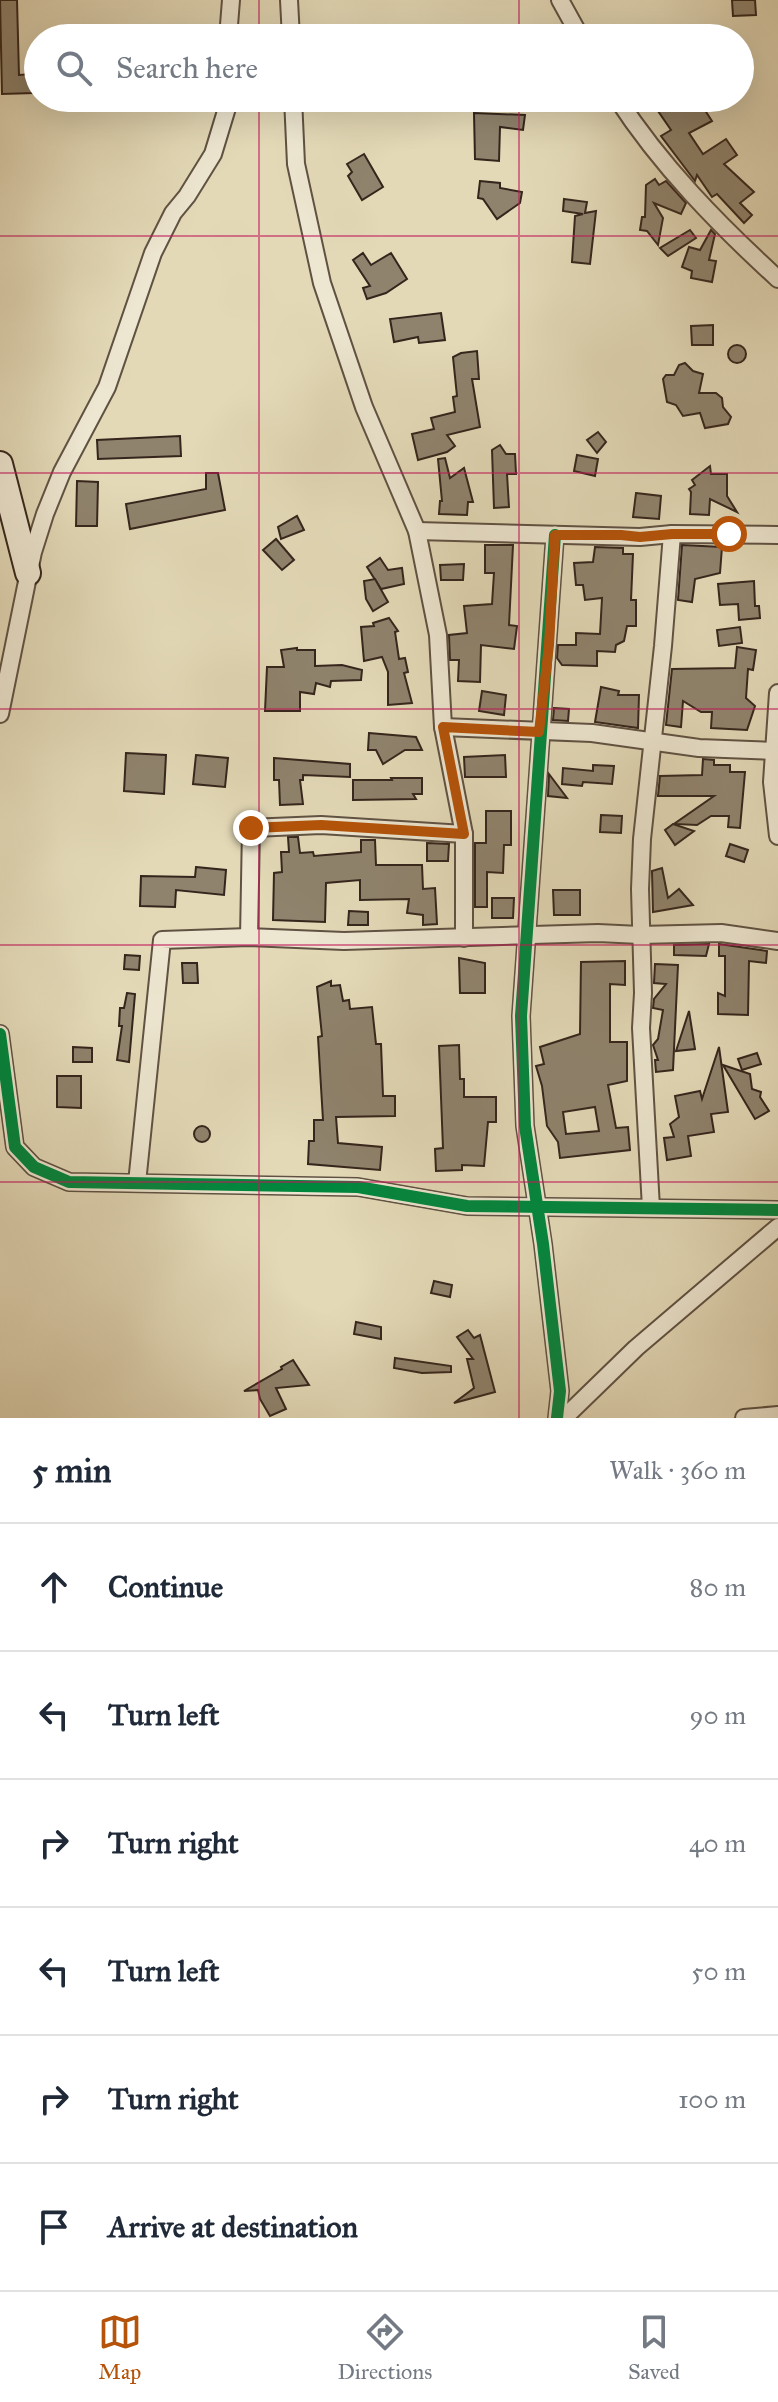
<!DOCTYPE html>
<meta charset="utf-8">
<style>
body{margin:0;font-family:"IM FELL Great Primer",serif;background:#f6f6f7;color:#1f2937}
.stop{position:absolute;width:24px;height:24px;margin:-18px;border:6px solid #b45309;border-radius:50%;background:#fff}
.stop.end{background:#b45309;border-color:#fff;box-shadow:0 2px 8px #0008}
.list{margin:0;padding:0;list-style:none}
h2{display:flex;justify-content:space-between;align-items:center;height:104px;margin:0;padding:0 32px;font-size:34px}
h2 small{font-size:26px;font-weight:400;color:#747a83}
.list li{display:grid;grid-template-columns:52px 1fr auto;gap:24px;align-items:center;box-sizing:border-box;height:128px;padding:0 32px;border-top:2px solid #e0e1e3}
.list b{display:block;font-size:30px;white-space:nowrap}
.list em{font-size:26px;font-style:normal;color:#747a83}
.icon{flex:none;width:44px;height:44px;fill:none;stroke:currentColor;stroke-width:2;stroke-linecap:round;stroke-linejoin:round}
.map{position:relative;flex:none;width:778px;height:1418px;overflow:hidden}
.search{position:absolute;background:#fff;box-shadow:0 8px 32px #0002;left:24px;right:24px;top:24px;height:88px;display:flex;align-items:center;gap:20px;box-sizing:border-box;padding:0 28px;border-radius:44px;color:#747a83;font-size:30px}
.sheet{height:872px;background:#fff}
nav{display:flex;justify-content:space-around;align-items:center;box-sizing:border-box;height:112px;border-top:2px solid #e0e1e3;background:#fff;font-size:22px;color:#747a83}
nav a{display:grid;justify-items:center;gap:4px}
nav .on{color:#b45309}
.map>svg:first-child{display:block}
.building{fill:#8f836d;stroke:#35251c;stroke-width:2;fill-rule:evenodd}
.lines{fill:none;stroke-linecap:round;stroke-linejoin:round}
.street-casing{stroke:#605243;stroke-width:20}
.secondary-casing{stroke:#35251c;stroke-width:28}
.street{stroke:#ede6d0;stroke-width:16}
.secondary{stroke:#ede6d0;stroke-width:24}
.cycleway-casing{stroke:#ede6d0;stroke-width:17}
.cycleway{stroke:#00873e;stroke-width:12}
.route{stroke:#b45309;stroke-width:10}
.grid{fill:none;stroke:#c2185b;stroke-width:2;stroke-opacity:0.55}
</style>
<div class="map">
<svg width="778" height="1418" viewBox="0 0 778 1418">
<rect width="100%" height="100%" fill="#e3d9b7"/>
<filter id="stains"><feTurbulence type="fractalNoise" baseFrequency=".0025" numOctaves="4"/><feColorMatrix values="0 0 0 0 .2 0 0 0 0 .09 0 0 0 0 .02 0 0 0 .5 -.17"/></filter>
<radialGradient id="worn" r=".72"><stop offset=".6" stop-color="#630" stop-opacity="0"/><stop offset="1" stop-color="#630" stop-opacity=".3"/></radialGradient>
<g class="building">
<path d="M0,0H17L19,75L34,74V93L2,94Z"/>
<path d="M732,0H755L756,15L733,16Z"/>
<path d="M677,98L680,103L688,98H697L712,121L689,133L703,154L726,139L737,155L724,164L754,192L740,203L752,215L744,223L717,194L712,197L697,175L695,181L661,136L671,130L658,111Z"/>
<path d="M474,113L525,115L523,130L500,127L499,161L475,159Z"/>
<path d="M364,154L383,187L362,200L348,176L352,172L347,164Z"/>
<path d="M655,179L659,185L666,181L686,203L681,214L654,203L663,218L658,245L647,231L640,230L642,217H645L646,185Z"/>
<path d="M480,181L500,183V188L522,192L520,203L497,219L483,199L478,198Z"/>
<path d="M564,199L587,202L585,213L596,211L590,264L572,262L575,216L583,214L563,211Z"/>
<path d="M690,230L696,238L668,256L660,248Z"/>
<path d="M711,230L715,234L709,260L716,261L712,282L691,278L692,271L682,267L689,247L700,250Z"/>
<path d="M363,253L371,265L391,253L407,279L386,293L367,299L363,288L370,286L353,260Z"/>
<path d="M441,313L445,340L419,343L418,337L394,342L390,319Z"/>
<path d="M713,325V345H692L691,326Z"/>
<circle cx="737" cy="354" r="9"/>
<path d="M477,351L479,379H472L480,427L447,435L455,446L447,452L418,460L412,434L434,429L431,418L455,412L453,397L457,396L453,357L461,353Z"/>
<path d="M685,363L693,371L703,374L699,393H716L722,398L723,407L731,417L728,424L705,428L700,413L683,416L676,405L667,402L663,379L666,375H674L679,365Z"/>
<path d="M598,432L606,442L597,453L587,440Z"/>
<path d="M180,436L181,456L98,459L97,440Z"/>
<path d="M500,445L506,454H515L516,474H507L509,507L494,508L492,450Z"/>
<path d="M577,455L598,459L595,476L574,471Z"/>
<path d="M445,458L450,478L464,468L473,502H468L467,515L439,514L440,501H442L438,459Z"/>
<path d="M710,466L711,474H727V496L737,512L710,499L709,515L690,514L691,492L689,489L695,485L692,480Z"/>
<path d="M206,473H218L225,510L130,529L126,504L206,489Z"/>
<path d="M77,481L98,482L97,526H76Z"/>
<path d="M636,493L661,496L659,519L633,517Z"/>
<path d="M297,516L304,530L281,539L278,527Z"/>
<path d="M276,539L294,560L282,570L263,550Z"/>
<path d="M485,545H513L509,625L517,626L514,649L481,645L480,682L458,681L459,660H450L449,635L467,633L464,606L492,604L494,573H485Z"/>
<path d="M682,545L722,547L720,573L695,579L692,602L678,600Z"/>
<path d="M595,547L623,548V554H633L631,600H636V626H627L624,641L616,645L615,652L597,651V666L562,665L557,658L558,645H576V633L600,634L602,598L585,600L583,585H576L574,563L593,562Z"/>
<path d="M380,558L388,570L402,568L404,584L381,589L367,567Z"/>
<path d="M464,564L463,580H441L440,565Z"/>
<path d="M375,579L388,602L373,611L366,599L364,581Z"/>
<path d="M754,581L755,606H759L760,618L739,620L738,604L720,605L718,584Z"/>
<path d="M389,618L398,631L395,632L399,659L405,658L408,672L404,673L412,703L388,705V672L382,657L364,661L361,627L374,626L373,623Z"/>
<path d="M740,627L742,643L719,646L717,630Z"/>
<path d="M737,647L756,650L753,670L748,669L746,698L755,706L747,730L711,728L712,712H701L683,701L681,727L666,725L672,669L735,668Z"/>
<path d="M297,648V650H315V666L342,665L362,670L361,680L331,681L330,687L316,683L314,694L300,692V711H265L267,667H284L281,650Z"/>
<path d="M601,687L619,691L618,695H639L638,728L595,722Z"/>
<path d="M482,691L506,695L504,715L479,711Z"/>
<path d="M554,708L569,709L568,721L553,720Z"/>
<path d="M369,733L416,737L422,750H405L383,764L376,750H368Z"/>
<path d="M126,753L166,755L164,794L124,791Z"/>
<path d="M196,755L228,758L225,787L193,784Z"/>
<path d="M505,755L506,777H465L464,757Z"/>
<path d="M274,758L350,764V777L303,775V780H300L303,804L280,805L279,780H274Z"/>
<path d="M703,759L714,760V765H730V772H745L740,828L728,827L729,816H711L697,825L674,824L714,796H658L660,776L702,775Z"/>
<path d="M593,765L614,766L612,784L583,782L582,786L562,784L563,768L593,771Z"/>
<path d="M549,774L567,798L548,796Z"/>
<path d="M391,778H422V794H413L416,799L353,800V780H392Z"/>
<path d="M486,811H511V845H504L503,873L487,872V907H475V843H486Z"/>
<path d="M601,815L622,816L621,833L600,832Z"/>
<path d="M673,824L694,831L675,845L665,830Z"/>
<path d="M288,837H298L300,853L313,852L314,856L361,852V840H375L376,865H422L423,889L435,888L437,924L423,925V915L407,913L409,899L360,900V880L326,883L325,922L273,920L274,873L282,872L281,852H289Z"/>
<path d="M427,843L449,844L448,861H427Z"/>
<path d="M730,844L748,850L744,862L726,856Z"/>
<path d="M196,867L226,870L224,895L176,890L175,907L140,906L141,876L195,877Z"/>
<path d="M662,868L668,898L679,889L693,905L653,912L652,871Z"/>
<path d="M553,890H580V915H554Z"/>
<path d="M492,898H514L513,918H492Z"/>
<path d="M349,911L368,912V925H348Z"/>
<path d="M709,944L706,956L674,955V945Z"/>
<path d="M719,944L767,951L766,963L749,961L748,1015L718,1014V993L725,996V956H719Z"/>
<path d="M125,955L140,956L139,970L124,969Z"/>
<path d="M459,958L485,963V993H460Z"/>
<path d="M625,961V985L610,984V1042H627V1081L608,1085L616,1128L628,1127L630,1150L560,1158L558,1142L547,1126L542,1086L536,1066L544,1064L540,1047L580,1034L581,962ZM595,1107L599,1131L566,1134L563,1112Z"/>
<path d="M182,963H197L198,983H183Z"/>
<path d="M655,964L678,965L673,1070L656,1072L655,1060H658L653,1045L658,1039L663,1010L653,1008L654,999L666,984L654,983Z"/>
<path d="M331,981V986L340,985L343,1001L349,1000L350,1009L372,1007L376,1044H381L383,1096H395V1116L336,1117L338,1143L382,1147L380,1170L308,1164L309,1141H314V1120H323L318,1037L322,1036L317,987Z"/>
<path d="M127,993L135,994L129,1062L117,1060L122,1026H119L120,1008H124Z"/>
<path d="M689,1011L695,1049L676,1051Z"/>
<path d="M459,1045L460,1079H464V1097H496V1122H488L484,1166L462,1165V1170L436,1171L435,1149L443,1148L439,1046Z"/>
<path d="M73,1047L92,1048V1062H73Z"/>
<path d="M719,1047L728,1112L711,1114L714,1132L688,1136L691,1156L667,1160L664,1138L674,1137L670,1124L679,1117L675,1096L700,1091L702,1099Z"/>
<path d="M757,1053L761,1064L742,1070L738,1059Z"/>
<path d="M723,1065L750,1074L752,1089L761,1092L760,1097L769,1111L755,1119Z"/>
<path d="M57,1076H81V1108L57,1107Z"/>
<circle cx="202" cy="1134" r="8"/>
<path d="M434,1281L452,1285L450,1297L431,1293Z"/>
<path d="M356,1322L381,1327V1339L354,1334Z"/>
<path d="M468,1330L474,1338L480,1335L495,1392L454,1403L474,1388L467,1359H473L457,1337Z"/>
<path d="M395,1358L451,1366V1372L422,1373L394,1368Z"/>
<path d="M293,1360L309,1385L276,1388L286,1409L270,1416L260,1399L258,1390L244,1391L282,1369L281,1367Z"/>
</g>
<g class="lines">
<defs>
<g id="street">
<path d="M231,0L229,25L232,38"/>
<path d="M289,0L291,38"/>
<path d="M560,0L581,38"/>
<path d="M293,98L296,164L322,283L364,407L417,531L438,635L443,727L464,834V938"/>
<path d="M617,98C661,166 718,224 778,279"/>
<path d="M417,531L640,537L672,534L778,535"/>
<path d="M555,535L521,1016L525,1126L543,1244L560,1391L557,1418"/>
<path d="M778,693L772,782L778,836"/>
<path d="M0,714L33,552L45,514L62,472L107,387L153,253L173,213L187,196L213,154L230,98"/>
<path d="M443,727L592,733L699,748L778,751"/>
<path d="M249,937L251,828L321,825L464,834"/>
<path d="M0,1034L15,1147L34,1167L69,1182L358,1187L467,1206L778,1210"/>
<path d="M137,1183L162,940L249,937L344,941L598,933L640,935L721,933L778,941"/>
<path d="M651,1208L641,1028L643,993L640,889L642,839L663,646L672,534"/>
<path d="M564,1418L636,1348L778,1227"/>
<path d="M744,1418L778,1415"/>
</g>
<path id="secondary" d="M0,464L28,573"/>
</defs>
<use href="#street" class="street-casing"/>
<use href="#secondary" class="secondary-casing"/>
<use href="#street" class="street"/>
<use href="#secondary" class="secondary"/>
<defs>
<g id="cycleway">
<path d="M555,535L521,1016L525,1126L543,1244L560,1391L557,1418"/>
<path d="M0,1034L15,1147L34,1167L69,1182L358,1187L467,1206L778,1210"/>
</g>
</defs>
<use href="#cycleway" class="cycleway-casing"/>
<use href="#cycleway" class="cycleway"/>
</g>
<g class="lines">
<path class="route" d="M251,828L321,825L464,834L443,727L539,732L549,645L555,535H621L640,537L672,534H729"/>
</g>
<path class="grid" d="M259,0V38M519,0V38M259,98V1418M519,98V1418M0,236H778M0,473H778M0,709H778M0,945H778M0,1182H778"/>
<rect width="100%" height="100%" filter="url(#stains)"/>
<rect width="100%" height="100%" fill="url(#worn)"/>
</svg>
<div class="stop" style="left:729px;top:534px"></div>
<div class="stop end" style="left:251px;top:828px"></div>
<div class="search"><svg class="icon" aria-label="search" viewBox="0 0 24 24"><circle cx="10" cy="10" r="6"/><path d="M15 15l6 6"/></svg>Search here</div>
</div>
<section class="sheet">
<h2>5 min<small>Walk · 360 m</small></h2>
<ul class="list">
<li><svg class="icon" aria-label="ahead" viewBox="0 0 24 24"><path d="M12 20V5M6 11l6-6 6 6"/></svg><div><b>Continue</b></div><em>80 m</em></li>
<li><svg class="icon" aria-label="left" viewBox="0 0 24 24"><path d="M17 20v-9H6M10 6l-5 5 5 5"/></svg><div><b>Turn left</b></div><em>90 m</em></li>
<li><svg class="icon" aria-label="right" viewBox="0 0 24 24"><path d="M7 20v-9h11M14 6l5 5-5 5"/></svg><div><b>Turn right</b></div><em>40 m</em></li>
<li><svg class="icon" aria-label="left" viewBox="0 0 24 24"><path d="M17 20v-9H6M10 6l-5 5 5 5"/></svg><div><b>Turn left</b></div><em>50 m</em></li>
<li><svg class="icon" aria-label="right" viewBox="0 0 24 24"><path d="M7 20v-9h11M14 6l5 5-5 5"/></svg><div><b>Turn right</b></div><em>100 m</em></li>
<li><svg class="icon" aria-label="arrive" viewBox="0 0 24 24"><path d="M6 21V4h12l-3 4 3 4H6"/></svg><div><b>Arrive at destination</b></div></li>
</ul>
</section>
<nav>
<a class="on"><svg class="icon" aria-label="map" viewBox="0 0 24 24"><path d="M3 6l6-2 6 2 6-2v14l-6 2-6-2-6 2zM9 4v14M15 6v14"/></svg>Map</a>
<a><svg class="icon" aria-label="directions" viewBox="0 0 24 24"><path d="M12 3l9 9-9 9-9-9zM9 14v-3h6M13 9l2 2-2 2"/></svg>Directions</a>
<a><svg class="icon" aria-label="saved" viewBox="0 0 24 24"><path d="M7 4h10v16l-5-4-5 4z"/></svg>Saved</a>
</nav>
